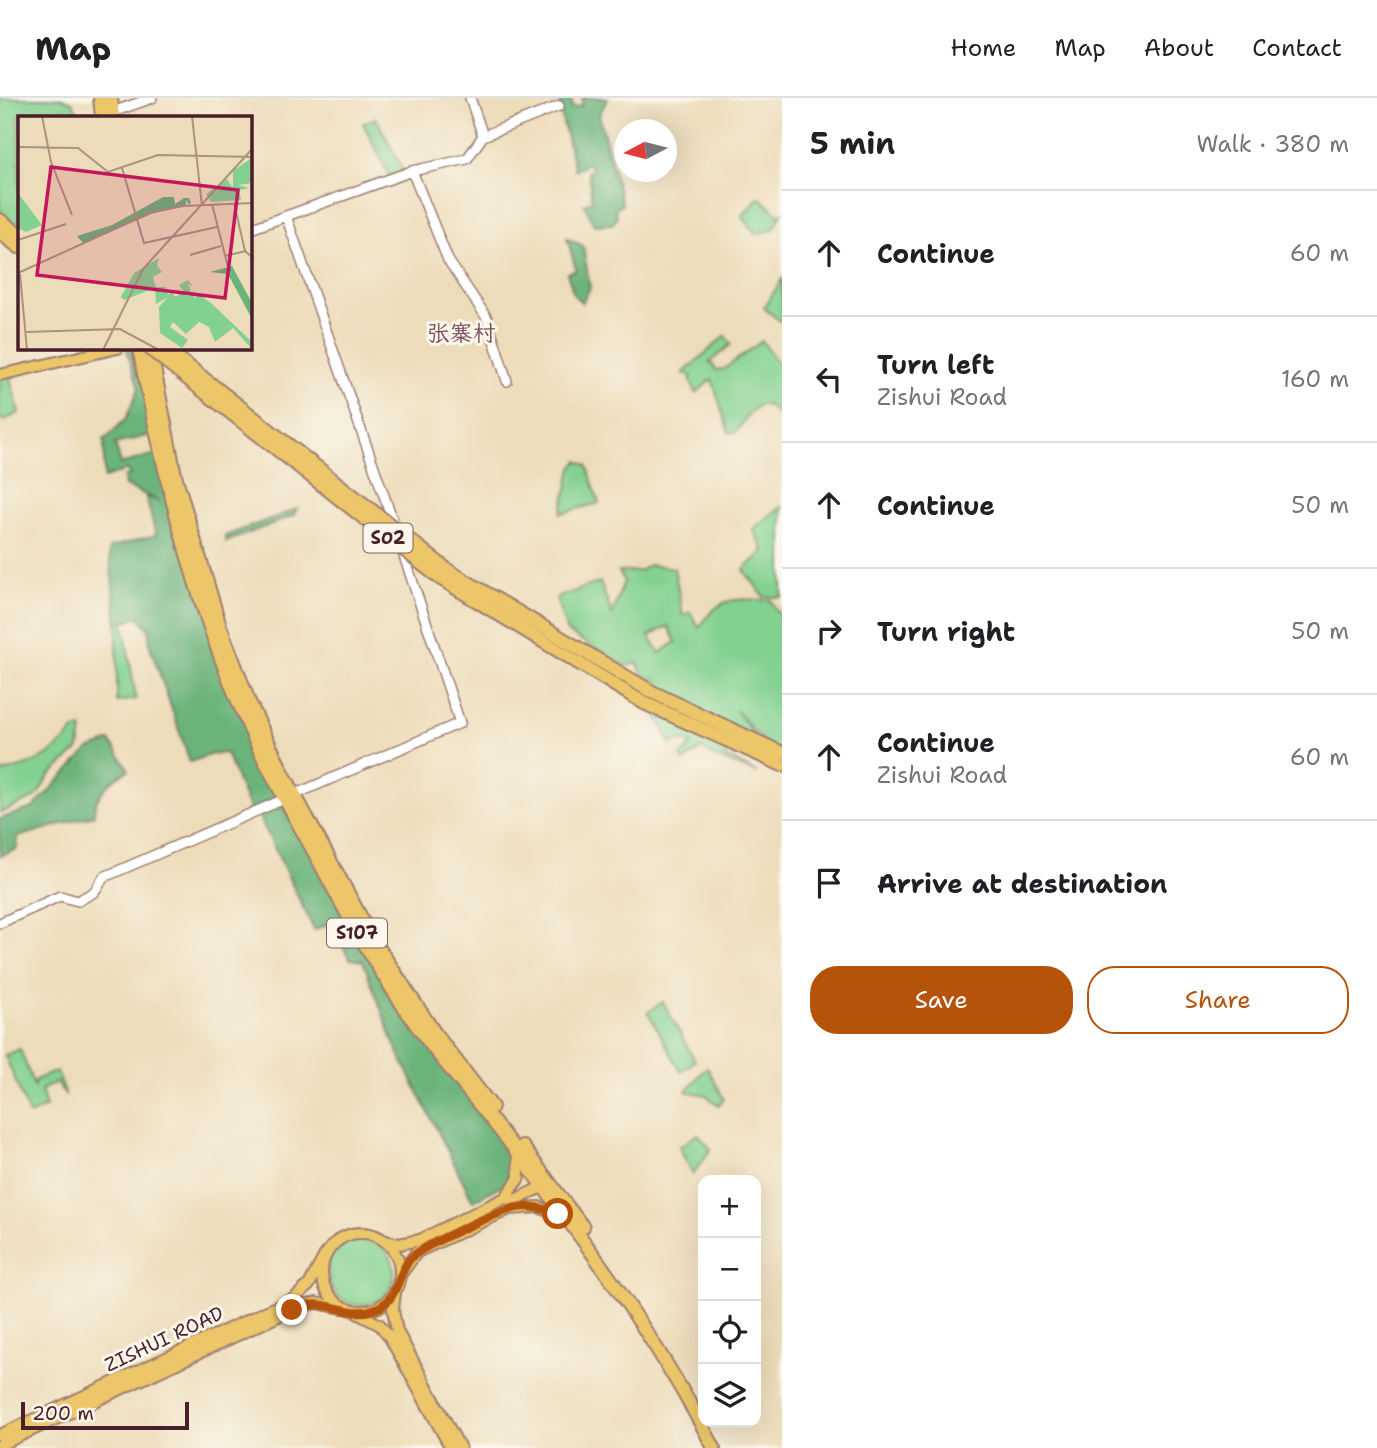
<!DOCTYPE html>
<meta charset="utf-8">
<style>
body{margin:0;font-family:"Shantell Sans","LXGW WenKai TC",sans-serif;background:#f2f2f2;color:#202124}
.controls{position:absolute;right:21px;bottom:21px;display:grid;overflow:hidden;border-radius:14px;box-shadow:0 7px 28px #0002}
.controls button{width:63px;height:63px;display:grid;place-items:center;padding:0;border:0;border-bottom:2px solid #e0e0e0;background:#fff;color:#202124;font:35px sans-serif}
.compass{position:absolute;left:614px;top:21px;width:63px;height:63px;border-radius:50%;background:#fff;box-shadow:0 7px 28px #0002;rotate:263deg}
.scale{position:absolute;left:21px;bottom:18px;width:168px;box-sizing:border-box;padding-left:7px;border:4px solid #4a1f2b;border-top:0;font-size:19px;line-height:24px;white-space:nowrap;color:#4a1f2b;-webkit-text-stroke:5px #fbf7ec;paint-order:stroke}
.stop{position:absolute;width:21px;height:21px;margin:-16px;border:5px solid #b45309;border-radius:50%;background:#fff}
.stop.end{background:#b45309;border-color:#fff;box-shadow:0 2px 7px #0008}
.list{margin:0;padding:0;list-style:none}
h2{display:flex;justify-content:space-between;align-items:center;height:91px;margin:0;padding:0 28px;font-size:30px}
h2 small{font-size:23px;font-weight:400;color:#757577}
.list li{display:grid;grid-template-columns:46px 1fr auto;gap:21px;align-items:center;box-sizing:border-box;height:126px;padding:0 28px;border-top:2px solid #e0e0e0}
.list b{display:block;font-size:26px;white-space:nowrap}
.list p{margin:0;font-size:23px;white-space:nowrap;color:#757577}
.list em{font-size:23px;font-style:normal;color:#757577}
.actions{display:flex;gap:14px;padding:21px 28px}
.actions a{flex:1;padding:16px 0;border:2px solid #b45309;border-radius:28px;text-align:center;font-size:24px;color:#b45309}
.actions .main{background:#b45309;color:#fff}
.icon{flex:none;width:38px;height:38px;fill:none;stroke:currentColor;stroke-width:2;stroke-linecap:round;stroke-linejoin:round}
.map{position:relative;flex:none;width:782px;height:1350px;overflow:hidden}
header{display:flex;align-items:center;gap:42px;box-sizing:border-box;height:98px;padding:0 35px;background:#fff;border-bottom:2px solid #e0e0e0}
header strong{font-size:33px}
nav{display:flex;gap:38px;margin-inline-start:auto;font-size:24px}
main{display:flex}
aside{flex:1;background:#fff}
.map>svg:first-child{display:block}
.green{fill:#83d190;stroke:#66785e;stroke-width:2;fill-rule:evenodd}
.forest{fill:#6ab37a;stroke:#5a6952;stroke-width:2}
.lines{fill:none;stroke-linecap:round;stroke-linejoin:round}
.minor-casing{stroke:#9c7e72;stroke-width:12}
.major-casing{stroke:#9c7e72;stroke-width:14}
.highway-casing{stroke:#9c7e72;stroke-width:16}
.minor{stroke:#fff;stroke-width:9}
.major{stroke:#ecc669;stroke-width:10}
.highway{stroke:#ecc669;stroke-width:12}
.highway-bridge-casing{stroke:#9c7e72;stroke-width:16;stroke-linecap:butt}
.highway-bridge{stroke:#ecc669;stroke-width:12}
.route{stroke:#b45309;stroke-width:9}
.labels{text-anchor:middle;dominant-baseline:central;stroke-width:6;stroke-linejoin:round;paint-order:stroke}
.shield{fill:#fbf7ec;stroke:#7f6065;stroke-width:2}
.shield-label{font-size:18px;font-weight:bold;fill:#4a1f2b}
.street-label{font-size:19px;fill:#4a1f2b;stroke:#fbf7ec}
.quarter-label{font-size:23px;fill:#7c4e5b;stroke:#fbf7ec}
.inset-road{fill:none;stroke:#ac9080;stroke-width:2}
.view{fill:#c2185b;fill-opacity:0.15;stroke:#c2185b;stroke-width:3.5}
.inset-edge{fill:none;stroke:#4a1f2b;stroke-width:3.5}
</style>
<header>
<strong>Map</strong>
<nav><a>Home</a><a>Map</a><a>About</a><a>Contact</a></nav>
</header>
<main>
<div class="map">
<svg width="782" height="1350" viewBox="0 0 782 1350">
<rect width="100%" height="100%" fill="#fbf7ec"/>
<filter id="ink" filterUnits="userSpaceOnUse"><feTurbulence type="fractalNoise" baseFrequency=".0143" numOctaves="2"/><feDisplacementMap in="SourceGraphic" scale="14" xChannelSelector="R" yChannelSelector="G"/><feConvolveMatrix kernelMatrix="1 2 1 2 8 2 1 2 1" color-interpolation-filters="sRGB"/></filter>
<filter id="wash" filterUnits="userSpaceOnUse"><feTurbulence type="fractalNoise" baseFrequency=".00686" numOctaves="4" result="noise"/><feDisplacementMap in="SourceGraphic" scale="28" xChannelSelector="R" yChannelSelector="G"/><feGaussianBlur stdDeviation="1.57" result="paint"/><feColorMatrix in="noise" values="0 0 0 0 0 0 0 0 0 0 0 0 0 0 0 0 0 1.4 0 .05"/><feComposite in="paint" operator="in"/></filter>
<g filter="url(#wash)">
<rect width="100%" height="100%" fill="#eddcb9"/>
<g class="green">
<path d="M0,0H62L72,4L81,19H74L65,12L19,19V146L0,137Z"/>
<path d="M376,20L404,74L390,79L363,25Z"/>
<path d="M759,99L779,117L782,115L774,131L756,136L742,118Z"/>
<path d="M782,181V222L781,224L764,210Z"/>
<path d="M725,238L731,246L708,266L711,264L716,272L724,271L762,243L782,271V322C761,291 752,313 736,334L729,335L712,281L696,295L690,282L692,278L683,275Z"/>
<path d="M0,272L27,274L10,280L19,315L3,323L0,318Z"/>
<path d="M578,363L587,367L599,405L561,415L572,370Z"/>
<path d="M782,408V499H764L744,472L764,453L753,431Z"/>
<path d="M649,467L674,470L683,518L690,514L699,530C722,496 732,502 771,502L782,522V653L765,646L736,612L758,643L735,634L725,658L757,675L712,658L703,650L684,663L681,658L692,646L678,642L671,647L651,605L659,589L657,582L642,577L638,565L626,568L567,534L556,500L600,484L612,516L624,483L619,474L640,473ZM668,528L676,544L660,555L649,538Z"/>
<path d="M123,523L136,601L117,604V526Z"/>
<path d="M82,631L79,651L49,678L36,699L0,715V675C33,667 54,659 74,632Z"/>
<path d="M663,904L695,963L681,974L648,914Z"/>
<path d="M20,951L34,988L35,982L57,973L66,998L56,984L41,992L46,1009L29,1017L5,957Z"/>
<path d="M707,969L724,1001L719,1008L706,997L686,993Z"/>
<path d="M698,1036L711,1051L693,1076L679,1049Z"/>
<circle cx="361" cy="1174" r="33"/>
</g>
<g class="forest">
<path d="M563,0H571L572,10L582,8V0H608L599,17L622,107L615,110L617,120L612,126L594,127L584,106L592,103L588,73L592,69L588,65L575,73L559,8Z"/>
<path d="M567,140L583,148L590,190L582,205L574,197L567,175L576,172Z"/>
<path d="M126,250L138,255L154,336L115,346L121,366L159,355L282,697L250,713L226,655L212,656L190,664L150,548L149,531L139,519L117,526L109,450L156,437L146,399L160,403L125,388L124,379L130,377L127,372L104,380V342L126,321L139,290Z"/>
<path d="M297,411L293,418L226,444L225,438Z"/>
<path d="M110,643L129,672C114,679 92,699 94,717L17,739V751L0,758V721L33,710L88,652Z"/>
<path d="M285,702L347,819L314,832L257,714Z"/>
<path d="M350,823L513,1056L507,1084L473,1103L395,948L363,863L350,861L332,829Z"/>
</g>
</g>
<g filter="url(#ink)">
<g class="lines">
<defs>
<g id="minor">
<path d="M470,0L483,38"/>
<path d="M107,16L152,0"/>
<path d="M412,73L448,162L487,220L507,283"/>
<path d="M286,118L395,429"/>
<path d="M250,131L412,73L467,61L483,38L559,8"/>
<path d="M0,825L60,798L78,803L94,794L104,779L460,625L401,449"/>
</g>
<g id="major">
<path d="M0,277L118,250"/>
<path d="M505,1100L515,1102L550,1085"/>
<circle cx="361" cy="1174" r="39"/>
<path d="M386,1143L399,1146L420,1142L505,1100L519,1080L518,1056"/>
<path d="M400,1177L417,1154L510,1111L539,1109L565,1120"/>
<path d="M395,1195L393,1212L397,1233L460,1350"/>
<path d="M357,1215L380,1227L389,1238L451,1350"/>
<path d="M0,1337L295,1200L309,1187L325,1157"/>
<path d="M0,1347L298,1209L316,1205L342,1210"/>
</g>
<g id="highway">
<path d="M100,0L102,19"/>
<path d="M111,0L113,19"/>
<path d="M0,122L19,136"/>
<path d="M0,135L19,149"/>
<path d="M139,250C163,372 191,493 240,608C262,662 292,714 320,765C352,827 386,887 428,943C451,973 476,1002 499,1031C578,1133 655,1236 714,1350"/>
<path d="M150,250L175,377L220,528L250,606L282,673L372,840L436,937L492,1009"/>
<path d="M652,594L782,655"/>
<path d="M644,605L782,667"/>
<path d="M522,1048L583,1129"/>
</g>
</defs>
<use href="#minor" class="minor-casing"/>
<use href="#major" class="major-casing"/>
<use href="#highway" class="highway-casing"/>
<use href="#minor" class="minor"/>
<use href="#major" class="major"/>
<use href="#highway" class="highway"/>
<defs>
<g id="highway-bridge">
<path d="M149,250L441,481L644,605"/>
<path d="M165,250L449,473L652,594"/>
</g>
</defs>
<use href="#highway-bridge" class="highway-bridge-casing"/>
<use href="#highway-bridge" class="highway-bridge"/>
</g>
</g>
<g class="lines" filter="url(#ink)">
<path class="route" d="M292,1212C324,1196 346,1222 375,1211C399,1202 396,1178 410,1161C421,1148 504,1110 521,1109C535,1108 546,1111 558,1116"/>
</g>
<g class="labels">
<g class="shield">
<rect x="363.5" y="425.5" width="49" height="29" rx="5"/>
<rect x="327" y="820.5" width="60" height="29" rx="5"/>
</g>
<g class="shield-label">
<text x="388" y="440">S02</text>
<text x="357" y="835">S107</text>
</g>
<g class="street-label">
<text transform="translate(164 1241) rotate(-25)">ZISHUI ROAD</text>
</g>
<g class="quarter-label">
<text x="461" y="235">张寨村</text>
</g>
</g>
<g transform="translate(18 18)">
<rect width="234" height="234" fill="#eddcb9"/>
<path d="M235,41L234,67L220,69L231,72L221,74L223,84L193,86L188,78L209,63L215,72V55ZM0,77L24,109L8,116L0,112ZM141,142L139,150L144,156L135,161L138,171H148L150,179L153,176L158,181L165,175L161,169L170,164L175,170L170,168L173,175L167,181L175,178L178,183V176L194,188L234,226V233L215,212L197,226L191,211L181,206L168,218L155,206L152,211L170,224L164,232L142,217L141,191L150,181L138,188L137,172L106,184L103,181L116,157Z" fill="#83d190"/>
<path d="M145,81H156L157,88L166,82H171L173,86L171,89L168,84V90L143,94L65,127L59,120L94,109ZM214,150L234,187V203L210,158L192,156Z" fill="#6ab37a"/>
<path class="inset-road" d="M24,0L33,46L54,99M174,0L184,90M0,31L60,32L90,56L140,39L235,41M104,52L126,127L199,111M216,87L227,135L235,142M194,88L210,151M0,124L48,108M172,139L203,130M207,140L228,135M0,157L132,97L165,90L235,87M2,158L9,234M8,216L102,213L141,234M85,234L125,153L235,32"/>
<path class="view" d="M33,51L220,74L207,182L19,159Z"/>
<rect width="234" height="234" class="inset-edge"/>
</g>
</svg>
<div class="controls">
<button>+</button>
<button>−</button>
<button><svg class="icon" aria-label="locate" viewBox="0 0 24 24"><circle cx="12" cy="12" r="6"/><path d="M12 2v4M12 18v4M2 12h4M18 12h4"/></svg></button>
<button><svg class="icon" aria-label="layers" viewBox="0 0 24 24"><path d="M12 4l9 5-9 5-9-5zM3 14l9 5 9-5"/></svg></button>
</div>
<svg class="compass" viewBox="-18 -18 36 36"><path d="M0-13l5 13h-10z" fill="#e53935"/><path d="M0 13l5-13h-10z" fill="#757577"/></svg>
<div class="scale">200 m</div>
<div class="stop" style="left:558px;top:1116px"></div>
<div class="stop end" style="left:292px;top:1212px"></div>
</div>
<aside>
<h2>5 min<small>Walk · 380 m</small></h2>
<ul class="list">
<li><svg class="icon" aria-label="ahead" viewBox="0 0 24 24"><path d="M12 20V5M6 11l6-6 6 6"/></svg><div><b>Continue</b></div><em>60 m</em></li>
<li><svg class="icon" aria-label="left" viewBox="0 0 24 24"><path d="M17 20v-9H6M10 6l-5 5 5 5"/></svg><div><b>Turn left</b><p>Zishui Road</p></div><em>160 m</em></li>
<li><svg class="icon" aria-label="ahead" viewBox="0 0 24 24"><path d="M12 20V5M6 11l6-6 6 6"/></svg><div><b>Continue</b></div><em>50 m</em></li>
<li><svg class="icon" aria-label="right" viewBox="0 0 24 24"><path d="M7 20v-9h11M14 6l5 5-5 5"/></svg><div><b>Turn right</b></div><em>50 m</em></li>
<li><svg class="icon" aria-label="ahead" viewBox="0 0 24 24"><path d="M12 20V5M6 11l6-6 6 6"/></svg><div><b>Continue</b><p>Zishui Road</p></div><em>60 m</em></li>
<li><svg class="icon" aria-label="arrive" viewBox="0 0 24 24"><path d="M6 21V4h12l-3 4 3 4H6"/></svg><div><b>Arrive at destination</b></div></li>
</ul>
<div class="actions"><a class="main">Save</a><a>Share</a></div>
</aside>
</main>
